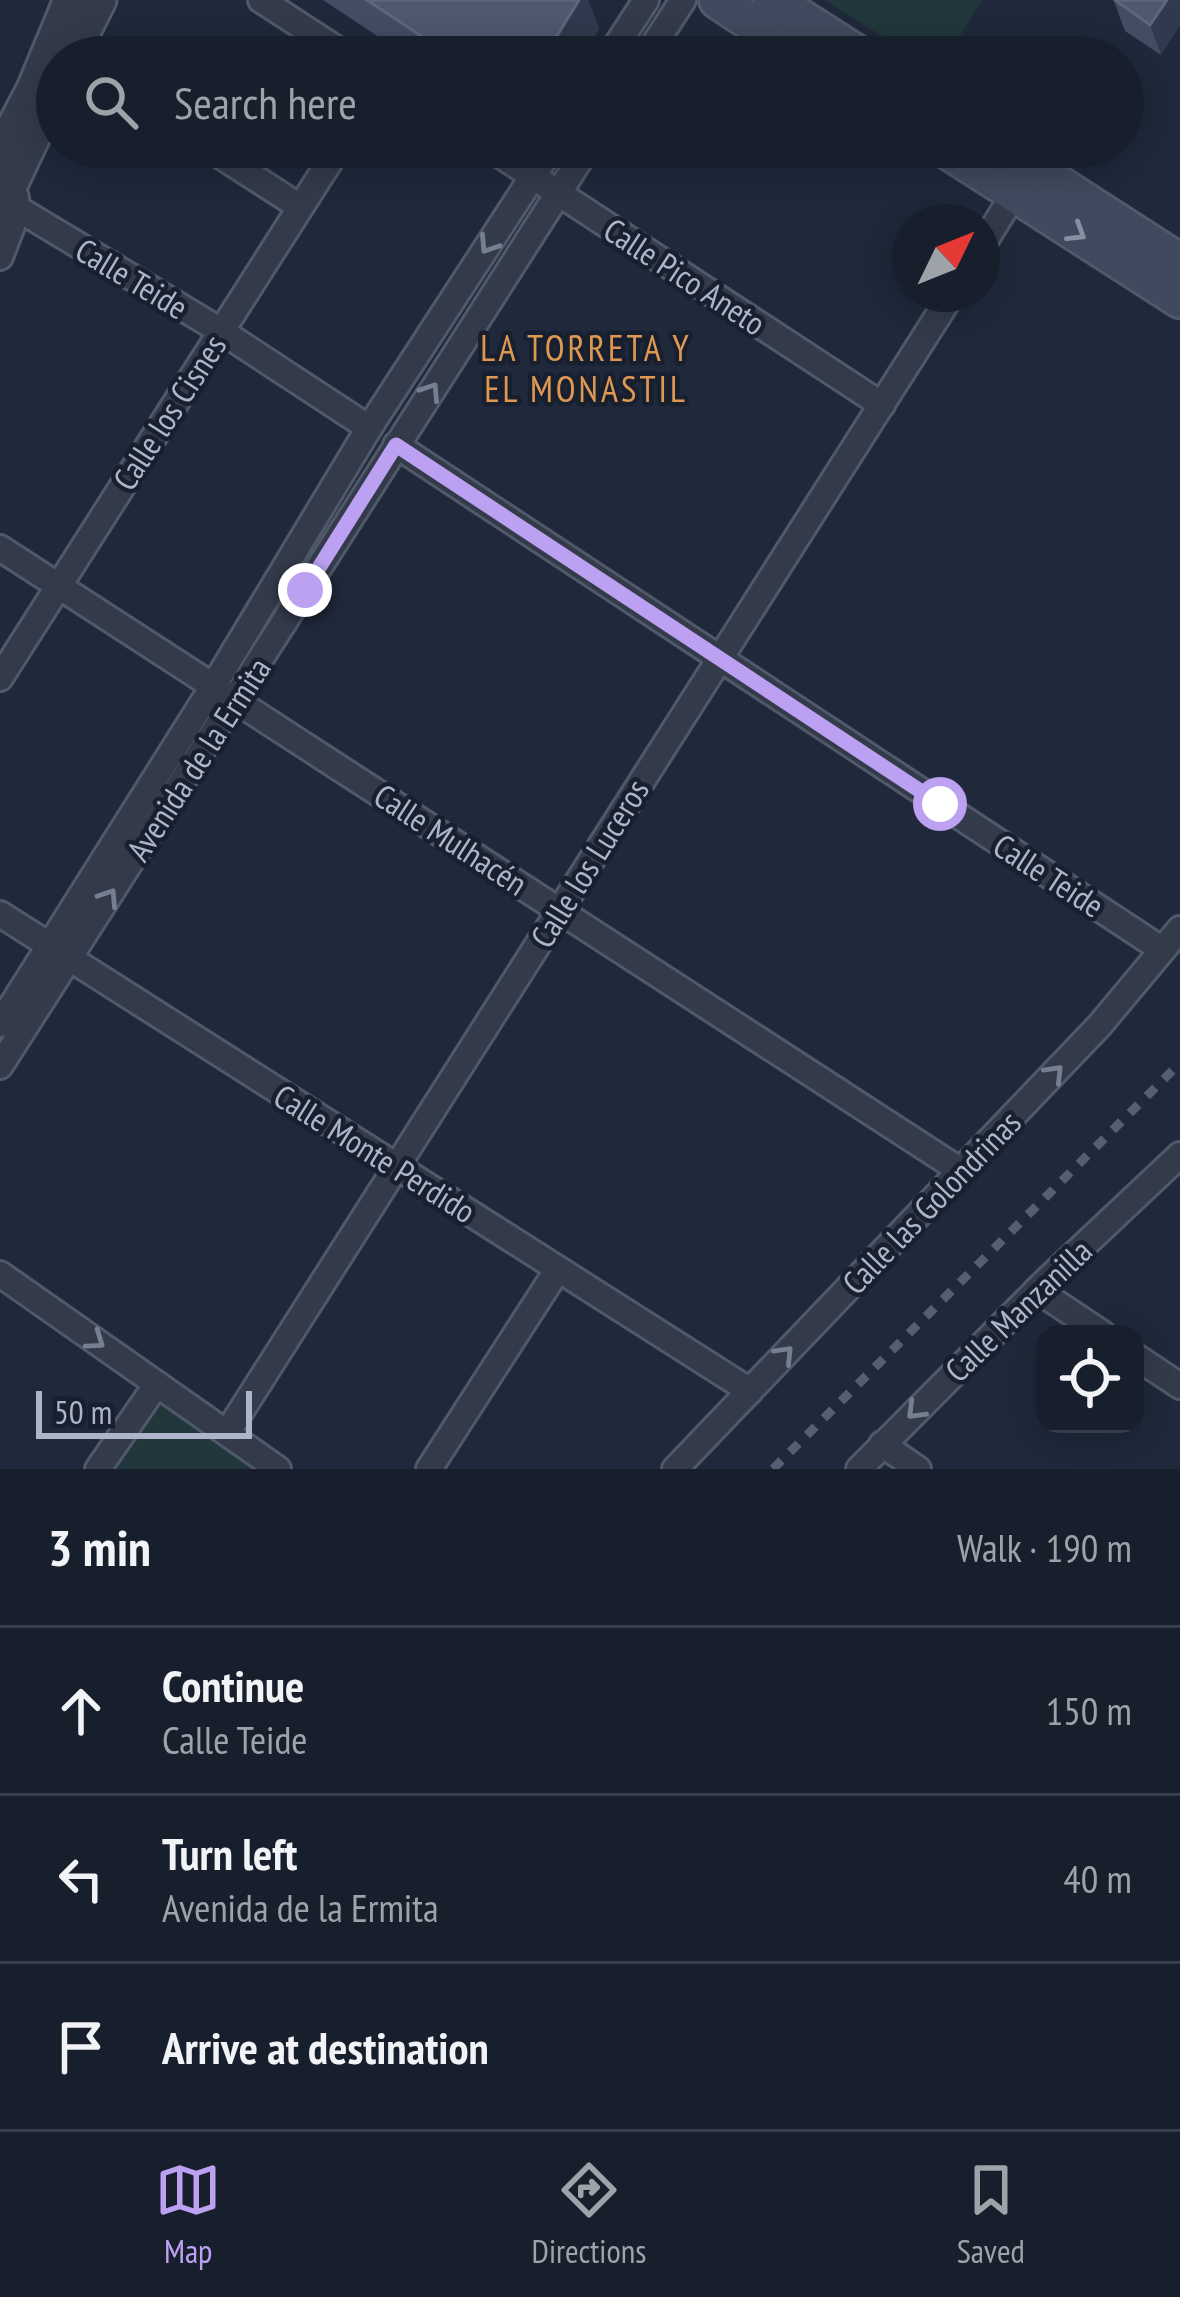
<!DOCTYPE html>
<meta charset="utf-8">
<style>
body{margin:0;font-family:"PT Sans Narrow",sans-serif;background:#242c38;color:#f1f3f6}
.controls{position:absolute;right:36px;bottom:36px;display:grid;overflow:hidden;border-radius:24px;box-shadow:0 6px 30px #0003}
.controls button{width:108px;height:108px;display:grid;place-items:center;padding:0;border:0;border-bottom:3px solid #363d48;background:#171f2c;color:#f1f3f6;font:60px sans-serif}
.compass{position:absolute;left:892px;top:204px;width:108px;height:108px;border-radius:50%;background:#171f2c;box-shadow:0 6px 30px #0003;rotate:47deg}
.scale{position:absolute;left:36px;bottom:30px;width:216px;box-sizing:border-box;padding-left:12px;border:6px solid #adb6c8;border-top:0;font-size:33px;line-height:42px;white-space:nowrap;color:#adb6c8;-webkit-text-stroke:9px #18202f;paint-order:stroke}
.stop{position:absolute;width:36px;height:36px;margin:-27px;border:9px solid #bca0f2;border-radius:50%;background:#fff}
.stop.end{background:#bca0f2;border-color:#fff;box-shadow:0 3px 12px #0008}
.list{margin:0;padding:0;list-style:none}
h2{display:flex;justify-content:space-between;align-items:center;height:156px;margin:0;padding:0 48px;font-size:51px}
h2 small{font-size:39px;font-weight:400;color:#9ea2a9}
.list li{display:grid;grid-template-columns:78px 1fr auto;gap:36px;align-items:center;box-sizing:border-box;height:168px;padding:0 48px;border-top:3px solid #363d48}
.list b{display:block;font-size:45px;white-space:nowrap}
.list p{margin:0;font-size:39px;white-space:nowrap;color:#9ea2a9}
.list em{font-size:39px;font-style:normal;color:#9ea2a9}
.icon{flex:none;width:66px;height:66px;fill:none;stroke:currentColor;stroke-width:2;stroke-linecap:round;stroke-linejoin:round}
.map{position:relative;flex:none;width:1180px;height:1469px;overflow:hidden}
.search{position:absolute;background:#171f2c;box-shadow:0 6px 30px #0003;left:36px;right:36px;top:36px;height:132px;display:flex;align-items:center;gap:30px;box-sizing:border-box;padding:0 42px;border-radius:66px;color:#9ea2a9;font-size:45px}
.sheet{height:660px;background:#171f2c}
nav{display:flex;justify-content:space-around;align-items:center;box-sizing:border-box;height:168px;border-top:3px solid #363d48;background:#171f2c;font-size:33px;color:#9ea2a9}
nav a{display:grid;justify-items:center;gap:6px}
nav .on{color:#bca0f2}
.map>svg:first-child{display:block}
.green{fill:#21373c}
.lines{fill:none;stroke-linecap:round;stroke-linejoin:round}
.minor-casing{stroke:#505969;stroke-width:30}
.tertiary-casing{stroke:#505969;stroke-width:39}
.secondary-casing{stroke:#505969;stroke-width:42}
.minor{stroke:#333b4b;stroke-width:24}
.tertiary{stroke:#333b4b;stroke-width:33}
.secondary{stroke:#404a5e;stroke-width:36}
.rail{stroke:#545f73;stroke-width:9;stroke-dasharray:12 12;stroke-linecap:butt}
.wall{fill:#424d63}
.shaded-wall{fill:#2f3a4e}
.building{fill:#4e586e;stroke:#5c677c;stroke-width:3}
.oneway{stroke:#8790a3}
.oneway2{stroke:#767f90}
.route{stroke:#bca0f2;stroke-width:15}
.labels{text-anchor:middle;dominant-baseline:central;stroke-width:9;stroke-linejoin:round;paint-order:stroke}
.street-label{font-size:33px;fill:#adb6c8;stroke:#18202f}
.neighbourhood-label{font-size:36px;letter-spacing:3px;fill:#de9852;stroke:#18202f}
</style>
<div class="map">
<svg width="1180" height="1469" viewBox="0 0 1180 1469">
<rect width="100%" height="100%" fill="#1f293b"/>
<g class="green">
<path d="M824,0H982L947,57H916Z"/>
<path d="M162,1403L169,1409L255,1469H115Z"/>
</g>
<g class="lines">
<defs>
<g id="minor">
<path d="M261,0L349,57"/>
<path d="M609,57L646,0"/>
<path d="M646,57L683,0"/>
<path d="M207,147L300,207"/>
<path d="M488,147L882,405"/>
<path d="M15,207L221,331L369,428"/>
<path d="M982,246L1020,184"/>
<path d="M0,257L12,226L16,197"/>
<path d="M396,445L1161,949"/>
<path d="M0,548L961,1171"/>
<path d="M0,678L339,147"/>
<path d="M0,914L750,1391"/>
<path d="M0,1024L214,685L369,428L552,147"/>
<path d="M0,1066L588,147"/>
<path d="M0,1274L278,1469"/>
<path d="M1037,1290L1103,1334"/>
<path d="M1135,1356L1180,1386"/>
<path d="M227,1433L952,294"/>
<path d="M882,1444L918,1469"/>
<path d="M98,1469L157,1384"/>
<path d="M429,1469L558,1269"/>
<path d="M675,1469L1099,1026L1180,929"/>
<path d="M859,1469L1045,1282L1180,1155"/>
</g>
<g id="tertiary">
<path d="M70,57L99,0"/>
<path d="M0,154L34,89L71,0"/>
<path d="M0,206L35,132"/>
</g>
<g id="secondary">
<path d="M718,0L804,57"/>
<path d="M772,0L861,57"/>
<path d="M943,147L1180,299"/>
<path d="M1000,147L1180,263"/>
</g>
</defs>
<use href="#minor" class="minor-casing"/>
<use href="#tertiary" class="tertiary-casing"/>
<use href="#secondary" class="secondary-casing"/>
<use href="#minor" class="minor"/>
<use href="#tertiary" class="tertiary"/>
<use href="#secondary" class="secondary"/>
<path class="rail" d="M773,1469L1180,1063"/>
</g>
<g class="wall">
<path d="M323,0H588L599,29L582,57H409Z"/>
<path d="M1180,0L1161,55L1125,31L1114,1Z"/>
</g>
<g class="shaded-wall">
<path d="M579,0H588L599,29L582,57H544Z"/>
<path d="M1167,0H1180V26L1161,55L1150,25Z"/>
</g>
<g class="building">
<path d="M367,0H579L544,57H453Z"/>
<path d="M1115,0H1167L1150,25Z"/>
</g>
<defs><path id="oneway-chevron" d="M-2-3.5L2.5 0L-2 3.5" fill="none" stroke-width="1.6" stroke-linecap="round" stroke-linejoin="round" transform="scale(3)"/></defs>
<use class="oneway" href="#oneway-chevron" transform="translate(1077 233) rotate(32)"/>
<g class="oneway2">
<use href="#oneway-chevron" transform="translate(488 245) rotate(123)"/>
<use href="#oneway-chevron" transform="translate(431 391) rotate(-57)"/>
<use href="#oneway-chevron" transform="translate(109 897) rotate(-57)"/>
<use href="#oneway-chevron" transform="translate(1055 1073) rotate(-46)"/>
<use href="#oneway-chevron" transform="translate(96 1341) rotate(35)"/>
<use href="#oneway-chevron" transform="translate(785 1354) rotate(-46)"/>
<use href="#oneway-chevron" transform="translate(915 1411) rotate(135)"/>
</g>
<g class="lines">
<path class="route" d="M305,590L396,445L940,804"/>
</g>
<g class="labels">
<g class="street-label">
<text transform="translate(685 276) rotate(33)">Calle Pico Aneto</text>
<text transform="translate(132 278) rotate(31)">Calle Teide</text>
<text transform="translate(169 412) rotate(-57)">Calle los Cisnes</text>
<text transform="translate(198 759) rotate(-57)">Avenida de la Ermita</text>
<text transform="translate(451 839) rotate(33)">Calle Mulhacén</text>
<text transform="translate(589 863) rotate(-58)">Calle los Luceros</text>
<text transform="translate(1049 875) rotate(33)">Calle Teide</text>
<text transform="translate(375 1153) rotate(32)">Calle Monte Perdido</text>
<text transform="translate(931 1202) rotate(-46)">Calle las Golondrinas</text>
<text transform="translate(1018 1310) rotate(-44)">Calle Manzanilla</text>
</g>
<g class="neighbourhood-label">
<text x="586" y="347">LA TORRETA Y<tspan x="586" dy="41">EL MONASTIL</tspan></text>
</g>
</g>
</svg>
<div class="controls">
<button><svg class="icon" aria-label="locate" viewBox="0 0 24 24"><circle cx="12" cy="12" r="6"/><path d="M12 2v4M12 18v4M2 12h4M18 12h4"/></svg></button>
</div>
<svg class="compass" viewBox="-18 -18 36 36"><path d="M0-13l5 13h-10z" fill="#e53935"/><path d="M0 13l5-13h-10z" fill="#9ea2a9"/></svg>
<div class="scale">50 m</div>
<div class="stop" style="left:940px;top:804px"></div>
<div class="stop end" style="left:305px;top:590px"></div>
<div class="search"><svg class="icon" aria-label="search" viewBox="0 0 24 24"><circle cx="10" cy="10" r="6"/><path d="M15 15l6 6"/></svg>Search here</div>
</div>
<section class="sheet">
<h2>3 min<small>Walk · 190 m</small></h2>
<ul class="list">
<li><svg class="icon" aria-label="ahead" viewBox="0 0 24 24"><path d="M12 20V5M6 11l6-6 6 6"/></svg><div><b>Continue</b><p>Calle Teide</p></div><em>150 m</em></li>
<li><svg class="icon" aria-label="left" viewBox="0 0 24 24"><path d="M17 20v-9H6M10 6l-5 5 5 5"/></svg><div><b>Turn left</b><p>Avenida de la Ermita</p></div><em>40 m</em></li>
<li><svg class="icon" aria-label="arrive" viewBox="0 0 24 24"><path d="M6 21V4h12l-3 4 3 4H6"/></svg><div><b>Arrive at destination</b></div></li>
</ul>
</section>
<nav>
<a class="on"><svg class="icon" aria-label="map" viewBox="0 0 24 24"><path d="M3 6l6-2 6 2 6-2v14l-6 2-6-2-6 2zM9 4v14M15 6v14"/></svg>Map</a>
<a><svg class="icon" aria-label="directions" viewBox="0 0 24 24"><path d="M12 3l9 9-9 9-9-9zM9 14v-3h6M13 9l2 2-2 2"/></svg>Directions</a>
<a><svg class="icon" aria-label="saved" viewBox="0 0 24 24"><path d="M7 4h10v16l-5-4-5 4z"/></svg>Saved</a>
</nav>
